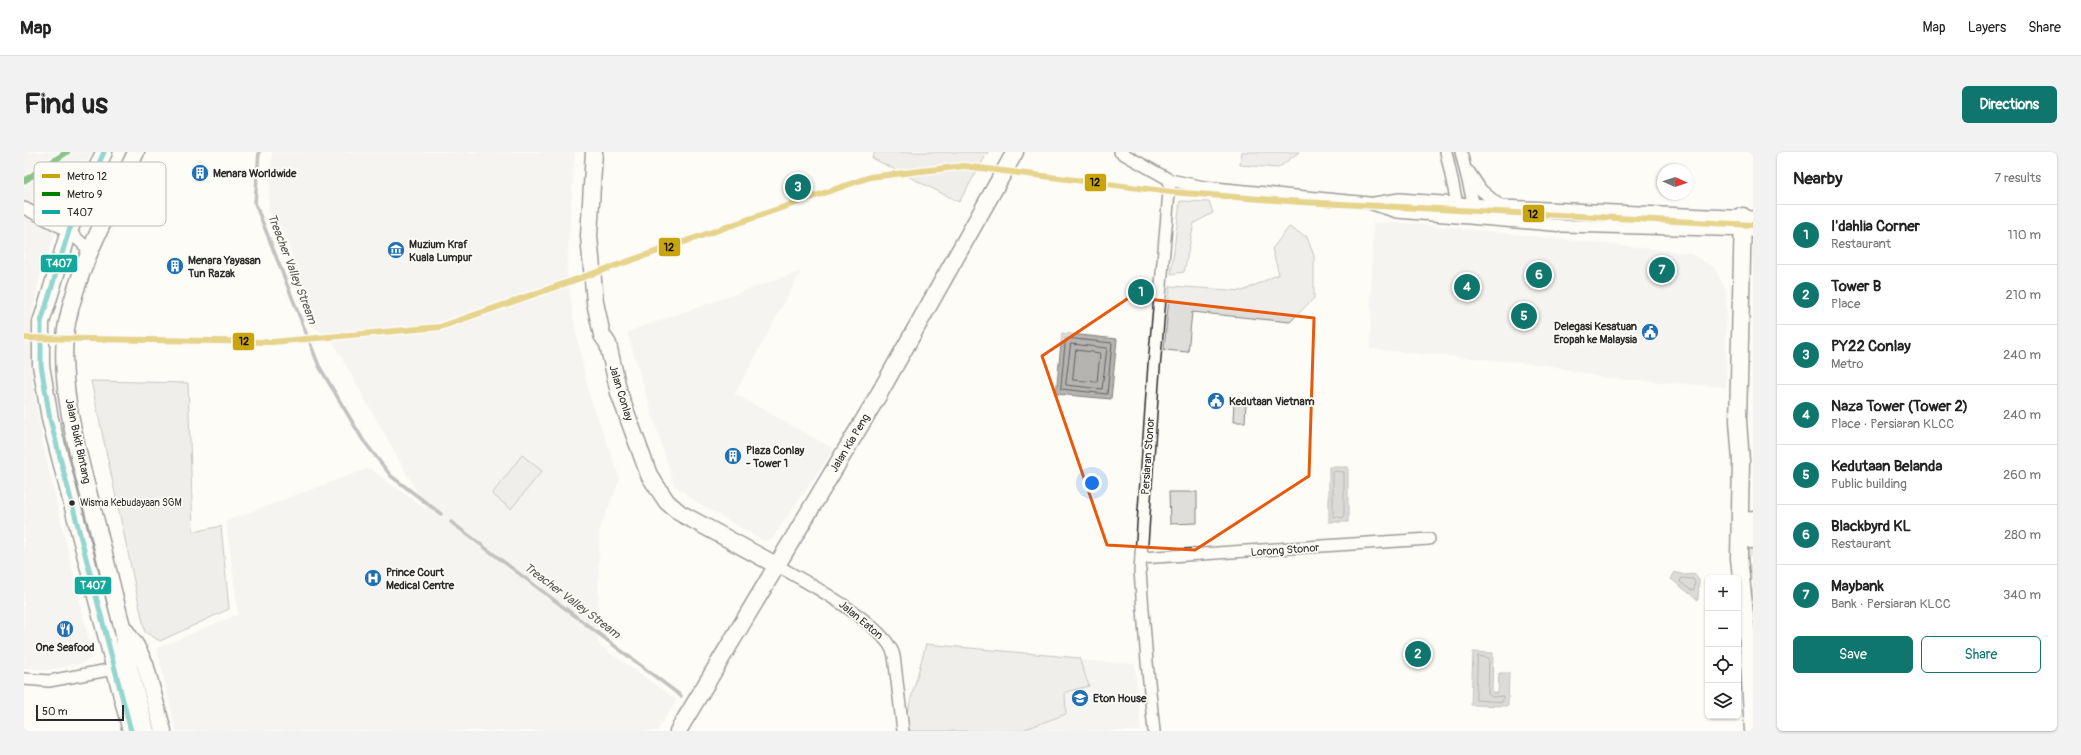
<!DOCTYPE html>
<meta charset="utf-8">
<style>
body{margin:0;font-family:Pangolin,sans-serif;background:#f2f2f2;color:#222}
.controls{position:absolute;right:12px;bottom:12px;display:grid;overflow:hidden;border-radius:6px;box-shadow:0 1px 3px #0004}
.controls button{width:36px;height:36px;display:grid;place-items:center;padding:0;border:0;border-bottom:1px solid #e0e0e0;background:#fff;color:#222;font:20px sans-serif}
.compass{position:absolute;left:1633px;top:12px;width:36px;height:36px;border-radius:50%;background:#fff;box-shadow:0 1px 3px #0004;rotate:93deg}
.scale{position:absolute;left:12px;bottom:10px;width:88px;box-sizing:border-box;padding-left:4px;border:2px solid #2b2b2b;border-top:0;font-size:11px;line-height:14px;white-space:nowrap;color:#2b2b2b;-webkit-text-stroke:3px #fdfcf7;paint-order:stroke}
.you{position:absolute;left:1068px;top:331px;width:14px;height:14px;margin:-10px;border:3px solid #fff;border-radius:50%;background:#1a73e8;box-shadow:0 0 0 6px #1a73e833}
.badge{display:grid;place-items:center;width:26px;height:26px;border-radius:50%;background:#0f766e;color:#fff;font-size:13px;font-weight:700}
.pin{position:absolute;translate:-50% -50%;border:2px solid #fff;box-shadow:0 1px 4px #0006}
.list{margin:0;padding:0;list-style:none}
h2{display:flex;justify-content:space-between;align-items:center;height:52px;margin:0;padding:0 16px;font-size:17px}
h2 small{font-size:13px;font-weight:400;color:#767676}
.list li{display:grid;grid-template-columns:26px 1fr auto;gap:12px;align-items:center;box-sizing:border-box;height:60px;padding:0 16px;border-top:1px solid #e0e0e0}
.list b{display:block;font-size:15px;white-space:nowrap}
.list p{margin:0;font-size:13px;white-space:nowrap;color:#767676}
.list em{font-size:13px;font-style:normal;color:#767676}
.actions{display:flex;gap:8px;padding:12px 16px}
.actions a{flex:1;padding:9px 0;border:1px solid #0f766e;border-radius:6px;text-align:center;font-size:14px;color:#0f766e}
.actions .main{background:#0f766e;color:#fff}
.icon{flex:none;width:22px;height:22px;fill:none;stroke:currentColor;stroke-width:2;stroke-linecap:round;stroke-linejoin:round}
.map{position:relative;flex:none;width:1729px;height:579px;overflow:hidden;border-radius:6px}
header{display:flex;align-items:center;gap:24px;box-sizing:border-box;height:56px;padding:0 20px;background:#fff;border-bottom:1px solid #e0e0e0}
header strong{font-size:19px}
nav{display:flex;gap:22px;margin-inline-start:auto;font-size:14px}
.intro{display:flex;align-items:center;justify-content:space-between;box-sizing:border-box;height:96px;padding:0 24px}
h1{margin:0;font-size:28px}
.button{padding:10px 18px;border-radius:6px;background:#0f766e;color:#fff;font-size:14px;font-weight:700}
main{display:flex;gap:24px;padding:0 24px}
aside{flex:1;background:#fff;border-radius:6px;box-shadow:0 1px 3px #0004}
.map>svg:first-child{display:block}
.built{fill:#edece8}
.green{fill:#dfdeda;stroke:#858482}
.water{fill:#b5b4b1;stroke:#7e7d7b}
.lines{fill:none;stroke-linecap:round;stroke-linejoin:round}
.shore{stroke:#626261;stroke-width:1}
.stream{stroke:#7e7d7b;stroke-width:3.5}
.secondary-tunnel{stroke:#d3d2ce;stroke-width:16;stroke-dasharray:16 8;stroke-linecap:butt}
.street-casing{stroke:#2b2b2b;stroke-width:14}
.secondary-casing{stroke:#2b2b2b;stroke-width:19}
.street{stroke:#fdfcf7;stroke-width:11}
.secondary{stroke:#fdfcf7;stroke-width:16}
.bus-1-casing{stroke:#fdfcf7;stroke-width:8}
.bus-1{stroke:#12a89d;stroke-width:5}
.metro-1-casing{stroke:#fdfcf7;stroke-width:9}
.metro-2-casing{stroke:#fdfcf7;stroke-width:9}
.metro-1{stroke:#caa40b;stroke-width:6}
.metro-2{stroke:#008000;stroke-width:6}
.marked{fill:none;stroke:#e8590c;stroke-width:3;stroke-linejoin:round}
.bus-dot{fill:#2b2b2b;stroke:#fdfcf7;stroke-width:1.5}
.labels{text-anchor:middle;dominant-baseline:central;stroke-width:3.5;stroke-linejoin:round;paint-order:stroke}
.bus-label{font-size:10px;fill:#2b2b2b;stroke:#fdfcf7;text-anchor:start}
.poi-label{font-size:11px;font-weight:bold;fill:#2b2b2b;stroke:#fdfcf7;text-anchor:start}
.street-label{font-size:11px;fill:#2b2b2b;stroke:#fdfcf7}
.water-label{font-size:12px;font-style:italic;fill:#5b5b5a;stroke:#fdfcf7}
.key{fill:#fdfcf7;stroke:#bebdba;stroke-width:1}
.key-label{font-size:11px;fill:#2b2b2b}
.line-badge{stroke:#fdfcf7;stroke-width:1.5}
.badge-label{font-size:11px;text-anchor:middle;font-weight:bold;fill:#fff}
.pale-badge-label{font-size:11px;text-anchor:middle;font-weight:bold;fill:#111}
</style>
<header>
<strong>Map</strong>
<nav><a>Map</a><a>Layers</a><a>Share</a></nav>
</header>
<div class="intro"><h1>Find us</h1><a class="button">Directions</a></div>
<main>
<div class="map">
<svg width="1729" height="579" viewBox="0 0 1729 579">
<rect width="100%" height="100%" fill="#fdfcf7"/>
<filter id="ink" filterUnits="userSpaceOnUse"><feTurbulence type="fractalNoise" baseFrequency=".025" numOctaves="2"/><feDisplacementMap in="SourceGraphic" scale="8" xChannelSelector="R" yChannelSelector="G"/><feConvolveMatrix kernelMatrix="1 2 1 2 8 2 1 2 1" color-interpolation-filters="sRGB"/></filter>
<g filter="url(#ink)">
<g class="built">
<path d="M0,0H68L44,52L18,115L7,166L9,232L19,292L69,506L56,512L22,518L0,516Z"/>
<path d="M248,0H551L543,115L550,171L565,242L596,327L575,379L574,492L653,548L633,579H152L133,496L214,462L202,369L345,316L403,358L306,185L287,174L262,84L244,59Z"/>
<path d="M1375,70L1665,101L1690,115L1702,138V235L1581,226L1524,213L1346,197L1349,71Z"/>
<path d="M777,119L711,242L810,297L748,387L740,389L674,351L650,333L603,180Z"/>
<path d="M1009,505L1111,512L1117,579H989Z"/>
</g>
<g class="green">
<path d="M851,0H964L935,50L848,6Z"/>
<path d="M1218,0H1275L1254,16L1216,13Z"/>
<path d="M1156,49L1185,50L1189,61L1170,71L1160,120L1147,122Z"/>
<path d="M1265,75L1283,85L1290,104V146L1266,170L1168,160L1164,200L1140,198L1146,134L1219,139L1255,122L1248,97Z"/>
<path d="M67,229L164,231L169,380L197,374L205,457L136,489L121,480Z"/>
<path d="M1210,250L1222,251L1221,270H1209Z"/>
<path d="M498,303L518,319L487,357L468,342Z"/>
<path d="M1145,340H1173V371L1146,372Z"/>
<path d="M902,492L1055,506L1065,534L1041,540L1042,562L996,579H885L883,561Z"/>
</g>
<g class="water">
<path d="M1038,181L1093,187L1087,247L1032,242Z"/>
<rect x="1305" y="315" width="19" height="55"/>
<path d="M1651,420L1660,423L1670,422L1675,428L1674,448L1647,427Z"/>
<path d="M1449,500L1469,501L1468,541H1474L1475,521H1485L1484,554L1447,553Z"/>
</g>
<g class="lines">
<g class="shore">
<path d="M1042,186L1088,191L1083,242L1037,237Z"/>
<path d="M1047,192L1083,196L1078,237L1042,233Z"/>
<path d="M1052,198L1076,201L1073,230L1049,228Z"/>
<path d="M1311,319L1320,320V364L1319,366L1309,364V321Z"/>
<path d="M1658,426L1669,427L1671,430L1670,438H1667L1656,430Z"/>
<path d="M1454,504L1465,506L1464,542L1468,545L1479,544V550L1452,548Z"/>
</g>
<g class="stream">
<path d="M235,0L231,51L295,214L339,288L367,324L417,362"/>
<path d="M427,370L657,544"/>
</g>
<path class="secondary-tunnel" d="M1727,388L1728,475"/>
<defs>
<g id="street">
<path d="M1096,0L1146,28L1180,35L1345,51L1373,60L1540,74L1729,79"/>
<path d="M1422,0L1434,56"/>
<path d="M1437,0L1451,58"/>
<path d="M1445,20L1457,38L1476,54"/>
<path d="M1350,51L1375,47L1477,54L1729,65"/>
<path d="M0,56L45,79L66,99"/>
<path d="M1117,406L1405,387"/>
<path d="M752,413C779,428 864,473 870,504L879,579"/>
<path d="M0,527L25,529L90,517"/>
<path d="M1130,579L1123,510L1116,419L1130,215L1146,28"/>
</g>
<g id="secondary">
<path d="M80,0L45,79L23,152L17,170V213L26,267L107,579"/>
<path d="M112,0C88,53 54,114 43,171C32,230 55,305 70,362C80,399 88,437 98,474L112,494L121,512L139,579"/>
<path d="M570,0L565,84L571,150L578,183L584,192L595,241L625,323L643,350L656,361L752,413"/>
<path d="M1719,64L1714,269L1717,309L1715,406L1723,481L1729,579"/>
<path d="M1727,388L1729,367"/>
<path d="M99,477L102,503L122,579"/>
<path d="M654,579L851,249L991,0"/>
</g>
</defs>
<use href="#street" class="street-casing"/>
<use href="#secondary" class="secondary-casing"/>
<use href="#street" class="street"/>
<use href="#secondary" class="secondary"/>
<defs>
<path id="bus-1" d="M80,0L45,79L17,170V213L26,267L107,579"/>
</defs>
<use href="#bus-1" class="bus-1-casing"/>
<use href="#bus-1" class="bus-1"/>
<defs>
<path id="metro-1" d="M0,186L248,190L416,175L846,25L940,14L1147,40L1277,50L1729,73"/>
<path id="metro-2" d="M0,29L43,0"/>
</defs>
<use href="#metro-1" class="metro-1-casing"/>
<use href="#metro-2" class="metro-2-casing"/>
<use href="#metro-1" class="metro-1"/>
<use href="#metro-2" class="metro-2"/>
</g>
</g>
<path d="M0 0H1729V579H0ZM1106,145L1290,166L1285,324L1171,398L1083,393L1018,204Z" fill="#fdfcf7" fill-opacity=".55" fill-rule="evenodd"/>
<path class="marked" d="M1106,145L1290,166L1285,324L1171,398L1083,393L1018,204Z"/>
<defs>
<symbol id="building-disc" viewBox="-11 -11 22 22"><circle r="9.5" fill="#1f6fb2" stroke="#fdfcf7"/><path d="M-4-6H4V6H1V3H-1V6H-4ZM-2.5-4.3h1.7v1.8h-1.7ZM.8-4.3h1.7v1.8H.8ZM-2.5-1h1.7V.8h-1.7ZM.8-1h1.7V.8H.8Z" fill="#fff"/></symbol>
<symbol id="museum-disc" viewBox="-11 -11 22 22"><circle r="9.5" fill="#1f6fb2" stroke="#fdfcf7"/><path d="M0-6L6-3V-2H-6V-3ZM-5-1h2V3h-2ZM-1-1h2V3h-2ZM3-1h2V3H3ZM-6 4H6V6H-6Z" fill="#fff"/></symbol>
<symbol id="civic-disc" viewBox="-11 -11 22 22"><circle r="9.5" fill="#1f6fb2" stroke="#fdfcf7"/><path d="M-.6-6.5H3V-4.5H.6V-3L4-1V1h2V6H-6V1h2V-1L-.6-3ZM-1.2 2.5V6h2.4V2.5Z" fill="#fff"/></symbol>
<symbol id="hospital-disc" viewBox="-11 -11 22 22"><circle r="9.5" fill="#1f6fb2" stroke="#fdfcf7"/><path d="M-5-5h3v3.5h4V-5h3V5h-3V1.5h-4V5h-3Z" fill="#fff"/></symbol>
<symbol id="restaurant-disc" viewBox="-11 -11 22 22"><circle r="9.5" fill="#1f6fb2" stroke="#fdfcf7"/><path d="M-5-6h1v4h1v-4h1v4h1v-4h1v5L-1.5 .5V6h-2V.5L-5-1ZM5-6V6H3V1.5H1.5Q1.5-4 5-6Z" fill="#fff"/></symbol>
<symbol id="school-disc" viewBox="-11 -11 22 22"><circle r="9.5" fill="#1f6fb2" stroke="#fdfcf7"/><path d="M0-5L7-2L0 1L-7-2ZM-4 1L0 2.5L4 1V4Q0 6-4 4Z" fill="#fff"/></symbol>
</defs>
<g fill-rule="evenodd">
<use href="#building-disc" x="166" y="11" width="20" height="20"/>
<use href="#museum-disc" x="362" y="88" width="20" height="20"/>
<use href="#building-disc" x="141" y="104" width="20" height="20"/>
<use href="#civic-disc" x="1616" y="170" width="20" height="20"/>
<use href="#civic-disc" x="1182" y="239" width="20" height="20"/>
<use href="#building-disc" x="699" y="294" width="20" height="20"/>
<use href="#hospital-disc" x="339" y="416" width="20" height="20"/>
<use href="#restaurant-disc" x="31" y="467" width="20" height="20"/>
<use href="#school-disc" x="1046" y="536" width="20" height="20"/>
</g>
<circle class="bus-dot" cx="48" cy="351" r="3.5"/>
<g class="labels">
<g class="bus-label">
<text x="56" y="351">Wisma Kebudayaan SGM</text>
</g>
<g class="poi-label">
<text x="189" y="21">Menara Worldwide</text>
<text x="385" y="92">Muzium Kraf<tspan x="385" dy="13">Kuala Lumpur</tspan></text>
<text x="164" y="108">Menara Yayasan<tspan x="164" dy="13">Tun Razak</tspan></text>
<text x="1613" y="174" text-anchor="end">Delegasi Kesatuan<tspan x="1613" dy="13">Eropah ke Malaysia</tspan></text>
<text x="1205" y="249">Kedutaan Vietnam</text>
<text x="722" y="298">Plaza Conlay<tspan x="722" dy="13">- Tower 1</tspan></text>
<text x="362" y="420">Prince Court<tspan x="362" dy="13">Medical Centre</tspan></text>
<text x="41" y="495" text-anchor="middle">One Seafood</text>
<text x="1069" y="546">Eton House</text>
</g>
<g class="street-label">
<text transform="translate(597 241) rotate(73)">Jalan Conlay</text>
<text transform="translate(54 289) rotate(78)">Jalan Bukit Bintang</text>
<text transform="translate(826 291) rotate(-59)">Jalan Kia Peng</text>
<text transform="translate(1124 304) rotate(-86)">Persiaran Stonor</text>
<text transform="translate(1261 398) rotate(-4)">Lorong Stonor</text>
<text transform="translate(837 468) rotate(40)">Jalan Eaton</text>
</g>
<g class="water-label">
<text transform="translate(268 117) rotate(69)">Treacher Valley Stream</text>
<text transform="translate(548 449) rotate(37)">Treacher Valley Stream</text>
</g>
</g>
<rect x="10" y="10" width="132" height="64" rx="6" class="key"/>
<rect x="18" y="22" width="18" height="4" fill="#caa40b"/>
<rect x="18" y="40" width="18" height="4" fill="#008000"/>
<rect x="18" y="58" width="18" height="4" fill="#12a89d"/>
<g class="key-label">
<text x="43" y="28">Metro 12</text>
<text x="43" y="46">Metro 9</text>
<text x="43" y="64">T407</text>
</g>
<g class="line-badge">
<rect x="1060" y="21" width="23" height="19" rx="4" fill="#caa40b"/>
<rect x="1498" y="52" width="23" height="19" rx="4" fill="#caa40b"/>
<rect x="634" y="85" width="23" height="20" rx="4" fill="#caa40b"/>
<rect x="16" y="102" width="38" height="19" rx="4" fill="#12a89d"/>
<rect x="208" y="180" width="23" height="19" rx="4" fill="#caa40b"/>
<rect x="50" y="424" width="38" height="19" rx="4" fill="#12a89d"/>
</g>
<g class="badge-label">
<text x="35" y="115">T407</text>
<text x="69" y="437">T407</text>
</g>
<g class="pale-badge-label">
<text x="1071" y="34">12</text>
<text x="1509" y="66">12</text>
<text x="645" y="99">12</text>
<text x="220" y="193">12</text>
</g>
</svg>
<div class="controls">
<button>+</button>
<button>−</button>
<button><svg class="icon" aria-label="locate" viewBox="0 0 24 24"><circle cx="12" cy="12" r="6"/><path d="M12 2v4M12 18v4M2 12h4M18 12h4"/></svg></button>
<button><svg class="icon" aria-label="layers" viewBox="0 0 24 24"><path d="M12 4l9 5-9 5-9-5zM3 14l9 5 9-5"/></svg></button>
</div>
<svg class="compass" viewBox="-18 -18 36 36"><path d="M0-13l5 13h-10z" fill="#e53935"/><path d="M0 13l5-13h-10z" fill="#767676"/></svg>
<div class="scale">50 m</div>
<div class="you"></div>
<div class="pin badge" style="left:1117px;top:140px">1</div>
<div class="pin badge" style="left:1394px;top:502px">2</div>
<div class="pin badge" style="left:774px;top:35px">3</div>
<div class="pin badge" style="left:1443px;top:135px">4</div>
<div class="pin badge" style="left:1500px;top:164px">5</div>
<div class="pin badge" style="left:1515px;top:123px">6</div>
<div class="pin badge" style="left:1638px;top:118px">7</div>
</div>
<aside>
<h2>Nearby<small>7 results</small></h2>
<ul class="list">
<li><span class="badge">1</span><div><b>I'dahlia Corner</b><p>Restaurant</p></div><em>110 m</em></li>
<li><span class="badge">2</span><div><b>Tower B</b><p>Place</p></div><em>210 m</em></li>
<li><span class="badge">3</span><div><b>PY22 Conlay</b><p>Metro</p></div><em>240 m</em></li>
<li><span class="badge">4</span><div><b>Naza Tower (Tower 2)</b><p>Place · Persiaran KLCC</p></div><em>240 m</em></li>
<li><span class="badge">5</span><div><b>Kedutaan Belanda</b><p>Public building</p></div><em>260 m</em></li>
<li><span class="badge">6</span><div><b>Blackbyrd KL</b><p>Restaurant</p></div><em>280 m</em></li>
<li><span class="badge">7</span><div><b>Maybank</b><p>Bank · Persiaran KLCC</p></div><em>340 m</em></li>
</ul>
<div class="actions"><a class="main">Save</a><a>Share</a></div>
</aside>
</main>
